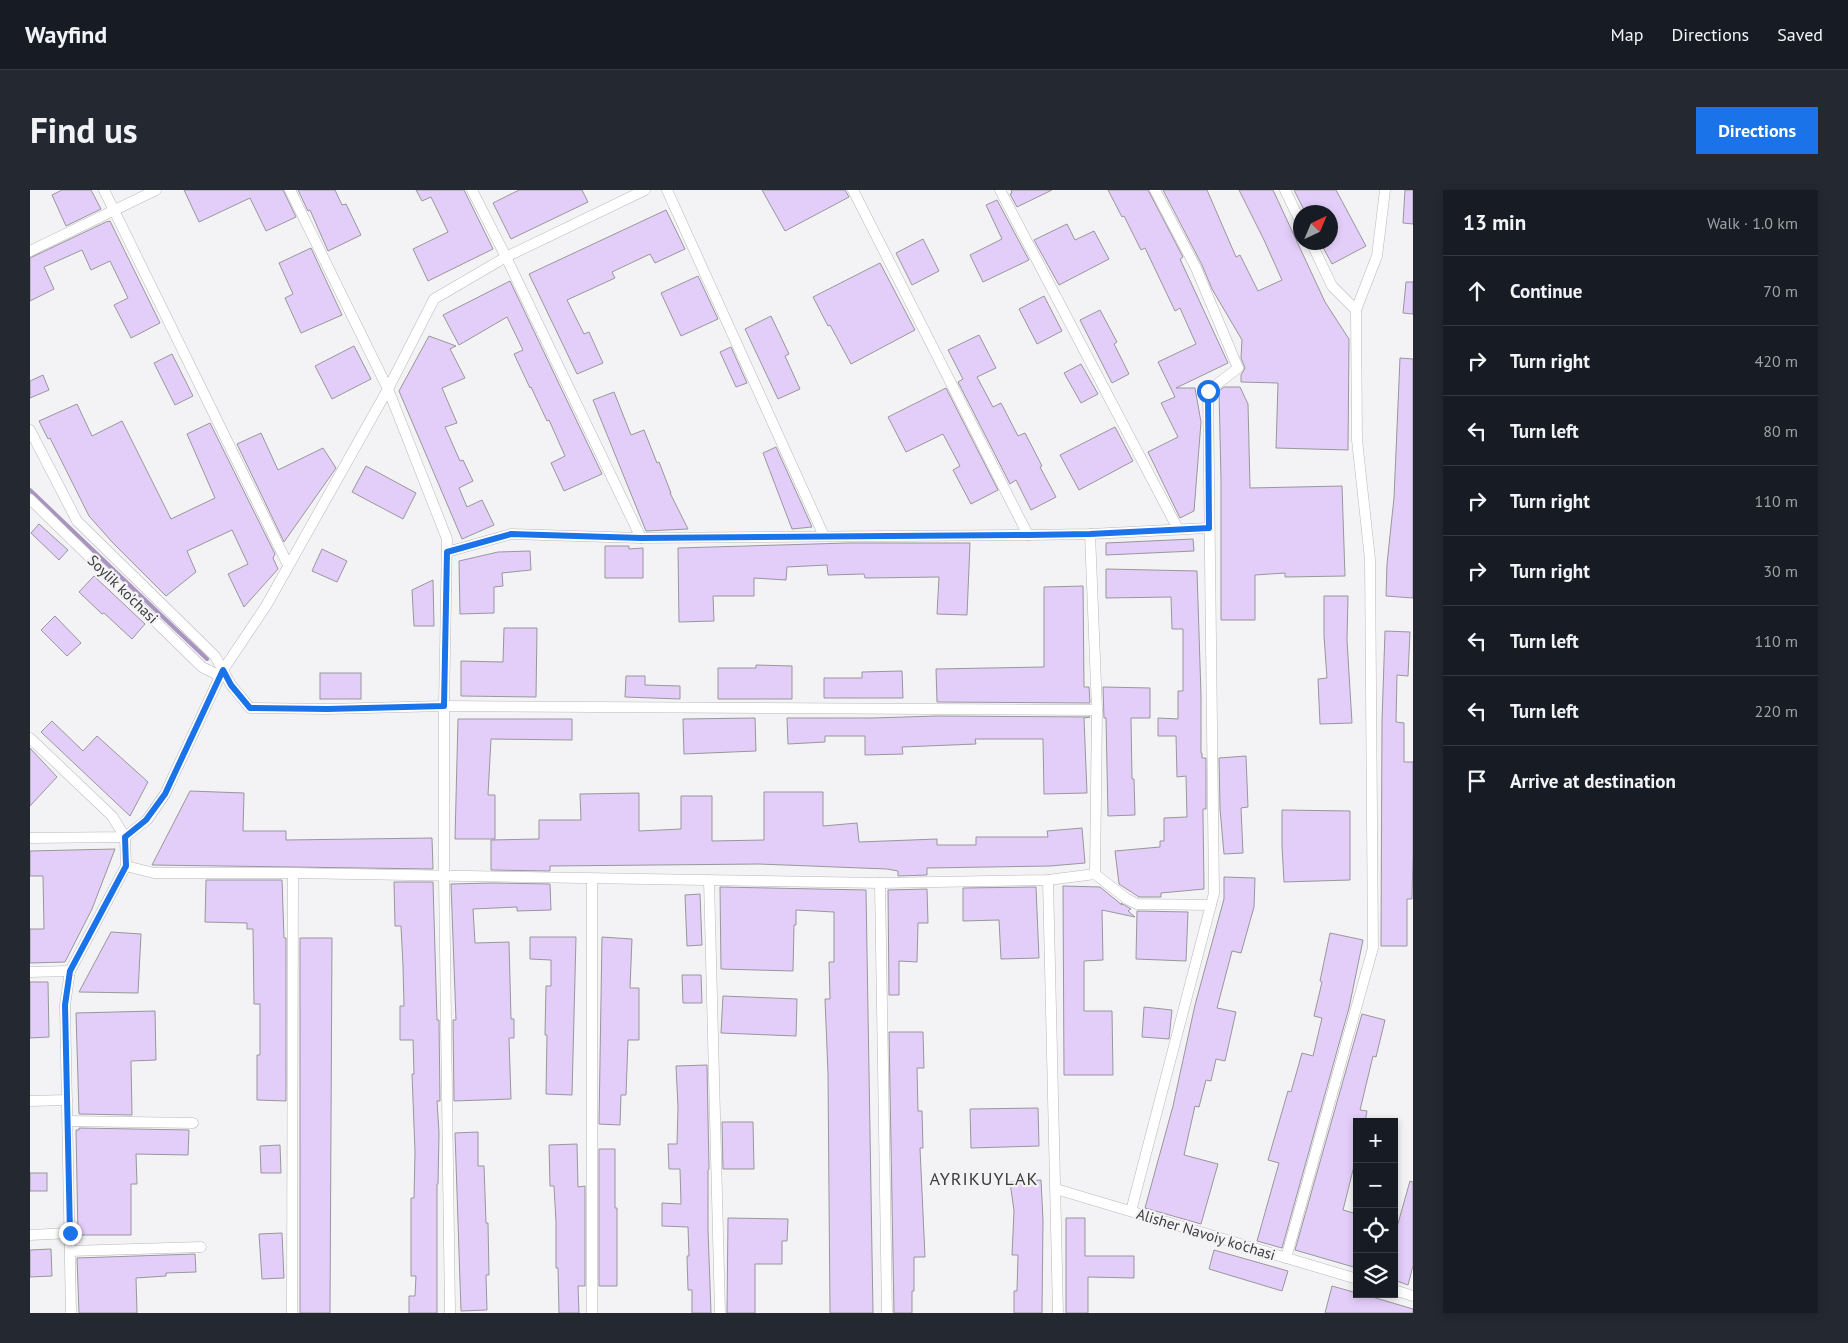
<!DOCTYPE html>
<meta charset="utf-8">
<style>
body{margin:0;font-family:"PT Sans",sans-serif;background:#242831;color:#f1f3f6}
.controls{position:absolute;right:15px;bottom:15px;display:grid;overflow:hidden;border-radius:0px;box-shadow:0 2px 8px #0003}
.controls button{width:45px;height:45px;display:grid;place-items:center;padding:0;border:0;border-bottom:1px solid #363941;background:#171b24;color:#f1f3f6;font:25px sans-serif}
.compass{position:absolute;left:1263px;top:15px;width:45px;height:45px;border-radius:50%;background:#171b24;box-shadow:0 2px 8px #0003;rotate:44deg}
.stop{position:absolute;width:15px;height:15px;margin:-11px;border:4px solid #1a73e8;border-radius:50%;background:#fff}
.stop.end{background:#1a73e8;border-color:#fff;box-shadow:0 1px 5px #0008}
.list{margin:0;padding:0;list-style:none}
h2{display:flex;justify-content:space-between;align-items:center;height:65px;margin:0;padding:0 20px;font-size:21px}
h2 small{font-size:16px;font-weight:400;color:#9ea1a6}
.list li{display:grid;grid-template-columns:32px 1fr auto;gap:15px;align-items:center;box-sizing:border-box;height:70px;padding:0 20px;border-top:1px solid #363941}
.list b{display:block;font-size:19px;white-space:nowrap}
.list em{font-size:16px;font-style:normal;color:#9ea1a6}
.icon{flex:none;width:28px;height:28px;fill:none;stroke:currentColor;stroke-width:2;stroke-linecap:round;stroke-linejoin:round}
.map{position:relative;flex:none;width:1383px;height:1123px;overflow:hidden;border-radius:0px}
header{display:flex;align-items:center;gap:30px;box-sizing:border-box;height:70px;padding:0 25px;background:#171b24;border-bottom:1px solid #363941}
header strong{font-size:24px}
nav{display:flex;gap:28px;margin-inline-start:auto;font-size:18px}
.intro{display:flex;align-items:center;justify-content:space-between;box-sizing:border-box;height:120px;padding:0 30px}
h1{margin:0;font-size:35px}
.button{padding:12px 22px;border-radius:0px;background:#1a73e8;color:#fff;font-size:18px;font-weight:700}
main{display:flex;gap:30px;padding:0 30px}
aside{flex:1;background:#171b24;border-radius:0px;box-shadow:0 2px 8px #0003}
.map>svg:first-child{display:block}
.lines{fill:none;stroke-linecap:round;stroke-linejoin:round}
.stream{stroke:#a894be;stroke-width:4}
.building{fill:#e3cefa;stroke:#98979a}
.street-casing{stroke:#b9b8bb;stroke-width:11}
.street{stroke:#fff;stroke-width:10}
.route{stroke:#1a73e8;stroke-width:6}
.labels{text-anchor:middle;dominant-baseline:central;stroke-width:4.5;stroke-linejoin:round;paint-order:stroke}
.street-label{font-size:15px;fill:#3c3c3d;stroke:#f3f2f5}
.quarter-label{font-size:18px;letter-spacing:1px;fill:#3c3c3d;stroke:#f3f2f5}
</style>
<header>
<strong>Wayfind</strong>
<nav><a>Map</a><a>Directions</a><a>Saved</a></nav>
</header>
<div class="intro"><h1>Find us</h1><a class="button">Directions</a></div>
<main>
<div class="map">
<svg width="1383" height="1123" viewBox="0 0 1383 1123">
<rect width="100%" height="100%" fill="#f3f2f5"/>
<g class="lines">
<path class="stream" d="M0,300L177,469"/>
</g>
<g class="building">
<path d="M32,0H61L71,19L36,36L22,5Z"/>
<path d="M154,0H253L266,27L236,41L220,8L169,32Z"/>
<path d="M268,0H305L312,15L316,14L331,45L298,61L280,20L278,21Z"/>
<path d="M386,0H434L463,59L398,91L383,59L418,42L401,7L392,11Z"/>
<path d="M489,0H552L558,12L481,49L463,13Z"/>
<path d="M732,0H815L819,7L755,41Z"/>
<path d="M981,0H1022L987,17L980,4L982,3Z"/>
<path d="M1078,0H1118L1153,67L1150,69L1198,173L1146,198H1165L1171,232L1164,321L1150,328L1118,262L1148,247L1131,213L1145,207L1128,172L1166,154L1150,118L1145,121L1115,58L1111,60L1094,26L1092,27Z"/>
<path d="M1133,0H1177L1206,67L1210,65L1228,101L1252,90L1234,50L1209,0H1243L1295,112L1319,149L1318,260L1246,258L1248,193L1211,192V185L1215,178L1211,168L1212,150L1182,99L1172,75Z"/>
<path d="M1264,0H1306L1336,56L1302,74L1290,52H1300V22H1275Z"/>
<path d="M1375,0H1383V34L1373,33Z"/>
<path d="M967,10L999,70L953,92L940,65L972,49L956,15Z"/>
<path d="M636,20L655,59L625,73L620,64L582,82L585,88L537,110L554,144L559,142L573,173L547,184L499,84Z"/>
<path d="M80,31L130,133L101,148L84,115L98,108L80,71L61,80L52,60L14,77L24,99L0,111V68L76,32Z"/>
<path d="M1037,34L1045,50L1064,41L1079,69L1029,95L1004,50Z"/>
<path d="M893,49L909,81L882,95L866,63Z"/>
<path d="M281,58L312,125L271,143L255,108L263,104L249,73Z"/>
<path d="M850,73L885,140L821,174L800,135L798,136L783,107Z"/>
<path d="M668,86L688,129L651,146L631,103Z"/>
<path d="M480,91L572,284L534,301L521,273L535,266L519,230L517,231L501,197L500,198L484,164L493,160L477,127L429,155L413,125Z"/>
<path d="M1376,92H1383V124L1373,123Z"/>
<path d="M1014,106L1032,141L1007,154L989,119Z"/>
<path d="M1070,120L1087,152L1084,154L1099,184L1082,193L1050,130Z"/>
<path d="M741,126L759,164L755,166L770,199L748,209L715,139Z"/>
<path d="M949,145L966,178L947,187L963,217L971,213L988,246L995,243L1012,276L1010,277L1026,307L1001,320L986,290L980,294L928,192L933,189L918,160Z"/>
<path d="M399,146L426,156L420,159L435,188L412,198L427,233L415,237L430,271L433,270L443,291L429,298L437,317L452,310L464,335L432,349L369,201Z"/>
<path d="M324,156L341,189L302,209L285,176Z"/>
<path d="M701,157L717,193L706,197L690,162Z"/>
<path d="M142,164L163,206L145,215L124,173Z"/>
<path d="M1370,168L1383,169V408L1356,406L1357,374L1364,308Z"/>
<path d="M1051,174L1068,204L1051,213L1034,183Z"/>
<path d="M13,185L19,200L0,208V191Z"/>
<path d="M1194,197H1210L1218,214L1220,298L1312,296L1315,386L1255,387V383L1225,385V430H1191V290L1189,201Z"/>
<path d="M916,198L968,300L941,314L923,280L930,276L913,244L876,262L858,227Z"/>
<path d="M584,202L601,245L614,240L627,273L629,272L641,303H640L658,339L616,341L563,210Z"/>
<path d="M47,214L62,246L92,231L141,329L185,308L157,244L180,233L245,364L243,368L248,379L214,417L198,384L218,374L202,340L157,361L166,382L136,406L83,353L59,326L20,248L18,249L9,231Z"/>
<path d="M1085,237L1103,271L1049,300L1030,265Z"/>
<path d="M231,243L248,280L293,258L306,278L254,352L207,254Z"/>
<path d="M746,257L782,337L762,339L733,263Z"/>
<path d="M336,276L386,303L373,329L322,302Z"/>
<path d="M9,334L38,360L29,370L1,343Z"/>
<path d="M1163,349L1164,361L1076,365V353Z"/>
<path d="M818,353H940L937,425L907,424L909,387L835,388L834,384L798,385L797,375L757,377L756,390L724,388V406H683L684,431L649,432L648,358Z"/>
<path d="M575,356H599V359L613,358V388H575Z"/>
<path d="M292,359L317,371L307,392L282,381Z"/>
<path d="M500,361L501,380L472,383L473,396L464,397V423L430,424L429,371L468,362Z"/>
<path d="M1076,379L1167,381L1171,505V563H1172V568H1176V619H1173V626L1174,699L1131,703V707H1109L1089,694L1085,661L1130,657V651H1134V628L1157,627L1156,586L1147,587L1146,546H1128V528L1148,529V501H1153V439H1142L1141,407L1076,408Z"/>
<path d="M64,386L115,434L102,449L74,423L72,424L49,402Z"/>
<path d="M403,390L404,436H384L382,400Z"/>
<path d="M1053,396L1054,497H1059L1060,513L907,512L906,479L1014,477V397Z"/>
<path d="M1294,406H1318L1317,450L1322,533L1290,534L1288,489L1297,488L1294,446Z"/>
<path d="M25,426L51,453L37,466L11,440Z"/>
<path d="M474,438H507L506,507L431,506V471L473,472Z"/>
<path d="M1355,441L1380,442L1378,486L1367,485L1366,532L1374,533V572H1383V664L1382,709H1377V756H1351L1352,531Z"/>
<path d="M726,475L762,476V509H688V478H726Z"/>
<path d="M872,481L873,508H794V488H832V482Z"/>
<rect x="290" y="483" width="41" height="26"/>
<path d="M596,486H615V495L650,496V509L595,507Z"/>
<path d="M1073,497L1120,498V528H1101L1102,589H1104L1105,625L1078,626L1076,528H1074Z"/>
<path d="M907,526L1060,527L1054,528L1057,603L1014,604L1013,549H945L946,554L872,557L873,564L835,565V546H795V552L758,554L757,528H842Z"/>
<path d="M725,528L726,561L654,564L653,529Z"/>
<path d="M428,529H542V550L461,549L458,605H465V649H425Z"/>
<path d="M22,531L53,561L67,546L118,592L100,626L11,542Z"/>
<path d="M0,558L27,587L0,616Z"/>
<path d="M1216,566L1218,617L1211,618L1213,663L1194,664L1190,619L1189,568Z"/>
<path d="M160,601L214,603L213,641H256V650L402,648L403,679L122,675Z"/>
<path d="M734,602H793V636L827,633L829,652L907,649V655H946V647H1018L1017,641L1052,638L1055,673L1020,676L897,678V685L868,686V681L857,679L729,674L520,676V681L461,680V650L509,649V630H551L550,604L609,603V641L651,639V606H682V651L734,650Z"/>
<path d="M1252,620L1320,621V690L1254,692L1252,656Z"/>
<path d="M85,659L62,719L35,772L0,773V739H14L13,686H0V661Z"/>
<path d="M1194,687L1225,688L1224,717L1211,763L1202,761L1187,818L1206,822L1195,871L1186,869L1181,891L1176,890L1169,917L1165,916L1154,965L1188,974L1171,1034L1115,1018L1143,916L1165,815L1194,709Z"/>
<path d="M176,690H252L254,748H256V911L227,910V865H230V814H224L223,739H217V733L175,732Z"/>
<path d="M364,692H403L407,830H409L410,911H407L409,943L408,994H407V1123H379V1106H385L386,1086H381V1008H384L385,962L382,884H384L383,850H370V816H374L373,776L371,736H365Z"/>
<path d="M462,693L520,694L521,720L487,721V717L443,719L445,753L479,752L481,829H484V848H479L481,909L424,911L423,830H426L421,694Z"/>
<path d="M1033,696L1070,697L1092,715L1091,713L1101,719L1098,721L1105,727L1072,720L1073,770L1054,771V821H1082L1083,885H1034Z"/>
<path d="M690,697L836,700L843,1123H800L798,883L795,809H800L799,772H804V722L766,720V735H764L763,781L691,779Z"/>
<path d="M1006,697L1009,768L971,769L969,730L933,731V698Z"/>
<path d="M897,699L898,733H888L887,772L869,771V805H859L858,700Z"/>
<path d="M670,704L672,755L657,756L655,705Z"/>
<path d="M1107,721L1158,722L1156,771L1106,769Z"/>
<path d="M81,742L111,744L108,803L49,802Z"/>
<path d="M1300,743L1333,750L1319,818L1252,1058L1227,1051L1249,973L1238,970L1258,901L1261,902L1272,863L1283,866L1292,828L1284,826L1292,792L1290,791Z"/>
<path d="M500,747H546L542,905L516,904L517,845H515L516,796H521V770L500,769Z"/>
<path d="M572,747L602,749L600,798H609V850H598L596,905H591L590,935L569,934Z"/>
<path d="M270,748H302L300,1123H270Z"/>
<path d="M652,785H671L672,813H653Z"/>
<path d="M0,792H18L19,847L0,848Z"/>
<path d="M693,806L767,809L766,846L691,843Z"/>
<path d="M1114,817L1142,820L1139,849L1112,847Z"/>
<path d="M125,821L126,870L101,871L102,925L49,924L46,823Z"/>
<path d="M1332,824L1355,830L1346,867L1343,866L1330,920L1337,921L1335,932H1327V960L1325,972L1313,1020L1327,1024V1078L1265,1060Z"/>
<path d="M859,842H893L894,878H887L888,921H892L893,958H890L895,1067H884V1101H882V1123H864Z"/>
<path d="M677,875L679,979L678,980V1039L681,1123H662V1100H658L657,1066H659L658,1037L632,1036V1013L651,1014L650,979H639L638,954H647L648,917L646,876Z"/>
<path d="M1008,918L1009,956L941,958L940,919Z"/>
<path d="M692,932H723L724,979H693Z"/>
<path d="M49,938L159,940L158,965L106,964L107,994H101V1045H48L46,940H49Z"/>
<path d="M448,942V976H454L456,1033H458L459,1085H456L457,1120L431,1121L425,943Z"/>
<path d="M547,954L548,997L555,996V1096H548L549,1123H529L528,1078H526V1032L524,996H520L519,955Z"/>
<path d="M250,955L251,983H231L230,956Z"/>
<path d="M569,959H585V1018H587V1096H569Z"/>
<rect x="0" y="983" width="17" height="18"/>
<path d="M1011,990L1013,1030L1012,1123H984V1101H987L988,1065H982L984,1021L980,992Z"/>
<path d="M1380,991L1383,992V1076L1378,1095L1364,1090V1036L1367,1037Z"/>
<path d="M698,1028L758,1029L757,1051H752V1074H725V1123H697Z"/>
<path d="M1036,1028H1055V1066H1104V1088L1058,1087V1123H1036Z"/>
<path d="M252,1043L254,1088L232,1089L229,1044Z"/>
<path d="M21,1059L22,1086L0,1087V1060Z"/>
<path d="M1184,1060L1258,1081L1252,1101L1179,1079Z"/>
<path d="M165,1064L166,1082L136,1083V1086L106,1088L107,1123H49L47,1068Z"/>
<path d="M1302,1096L1327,1103V1104H1332L1383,1119V1123H1295Z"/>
</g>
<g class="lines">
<defs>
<g id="street">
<path d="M74,0L258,375"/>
<path d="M442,0L476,67L611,348"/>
<path d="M637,0L794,346"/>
<path d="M823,0L998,345"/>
<path d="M970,0L1148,339"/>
<path d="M1255,0L1270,31"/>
<path d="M1281,52L1302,96L1326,120"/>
<path d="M0,61L126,0"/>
<path d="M0,240L47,331L185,466L201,495L220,518L297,519L414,516L1067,520"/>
<path d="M0,309L172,477L190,486"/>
<path d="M1060,344L1067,520L1065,684"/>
<path d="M417,362L481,344L611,348L998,345L1060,344L1179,338"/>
<path d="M0,548L82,626L95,647L96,676L40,781L35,815L41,1123"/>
<path d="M0,648L95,647L117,630L135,604L193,480L236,416L358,199L260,0"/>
<path d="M96,676L124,683H263L850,693L1018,690L1065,684L1097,709L1107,714L1181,715"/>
<path d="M562,689V1123"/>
<path d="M679,690L690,1123"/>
<path d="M1018,690L1028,1123"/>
<path d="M850,693L857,1123"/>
<path d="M0,782L40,781"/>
<path d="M0,911L37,910"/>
<path d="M38,931L163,933"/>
<path d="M1026,999L1327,1089"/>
<path d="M1101,1021L1184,703L1178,201L1208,178L1166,78L1125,0"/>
<path d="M0,1045L40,1043"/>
<path d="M40,1061L171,1057"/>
<path d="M1256,1068L1343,758L1340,369L1327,250L1326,120L1347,66L1355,0"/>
<path d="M1364,1100L1383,1106"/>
<path d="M262,1123L263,683"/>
<path d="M420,1123L414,686V516L417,349L358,199L404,109L476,67L615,0"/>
</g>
</defs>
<use href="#street" class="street-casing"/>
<use href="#street" class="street"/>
</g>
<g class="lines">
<path class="route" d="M40,1043L35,815L40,781L96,676L95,647L116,630L135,604L193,480L201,495L220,518L297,519L414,516L417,362L481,344L611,348L998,345L1060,344L1179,338L1178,201"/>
</g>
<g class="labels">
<g class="street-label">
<text transform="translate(93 399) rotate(44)">Soylik ko'chasi</text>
<text transform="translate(1176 1044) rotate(17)">Alisher Navoiy ko'chasi</text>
</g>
<g class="quarter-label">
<text x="954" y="988">AYRIKUYLAK</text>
</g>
</g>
</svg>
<div class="controls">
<button>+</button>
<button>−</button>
<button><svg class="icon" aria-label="locate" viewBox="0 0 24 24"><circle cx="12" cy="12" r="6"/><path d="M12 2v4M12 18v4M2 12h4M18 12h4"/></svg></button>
<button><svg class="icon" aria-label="layers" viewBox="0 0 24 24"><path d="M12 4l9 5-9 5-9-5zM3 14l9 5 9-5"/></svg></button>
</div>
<svg class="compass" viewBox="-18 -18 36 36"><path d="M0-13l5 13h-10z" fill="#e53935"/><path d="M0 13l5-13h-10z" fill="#9ea1a6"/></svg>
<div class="stop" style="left:1178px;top:201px"></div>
<div class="stop end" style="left:40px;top:1043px"></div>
</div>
<aside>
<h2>13 min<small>Walk · 1.0 km</small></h2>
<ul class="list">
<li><svg class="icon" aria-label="ahead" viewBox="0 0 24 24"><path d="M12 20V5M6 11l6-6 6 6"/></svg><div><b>Continue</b></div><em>70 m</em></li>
<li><svg class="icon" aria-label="right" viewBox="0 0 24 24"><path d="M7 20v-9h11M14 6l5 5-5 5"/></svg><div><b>Turn right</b></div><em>420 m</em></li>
<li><svg class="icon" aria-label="left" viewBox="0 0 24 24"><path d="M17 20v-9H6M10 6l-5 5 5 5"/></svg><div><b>Turn left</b></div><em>80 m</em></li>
<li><svg class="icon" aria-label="right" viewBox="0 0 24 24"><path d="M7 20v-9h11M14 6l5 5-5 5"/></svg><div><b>Turn right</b></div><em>110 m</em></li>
<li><svg class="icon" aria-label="right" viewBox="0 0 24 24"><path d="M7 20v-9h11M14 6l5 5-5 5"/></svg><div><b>Turn right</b></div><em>30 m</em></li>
<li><svg class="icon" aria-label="left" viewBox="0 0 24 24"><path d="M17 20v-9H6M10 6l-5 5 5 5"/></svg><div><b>Turn left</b></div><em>110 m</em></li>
<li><svg class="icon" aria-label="left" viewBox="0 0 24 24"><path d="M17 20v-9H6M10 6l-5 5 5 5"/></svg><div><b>Turn left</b></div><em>220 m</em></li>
<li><svg class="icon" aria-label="arrive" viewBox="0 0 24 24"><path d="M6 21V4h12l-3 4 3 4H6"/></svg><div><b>Arrive at destination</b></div></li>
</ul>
</aside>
</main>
